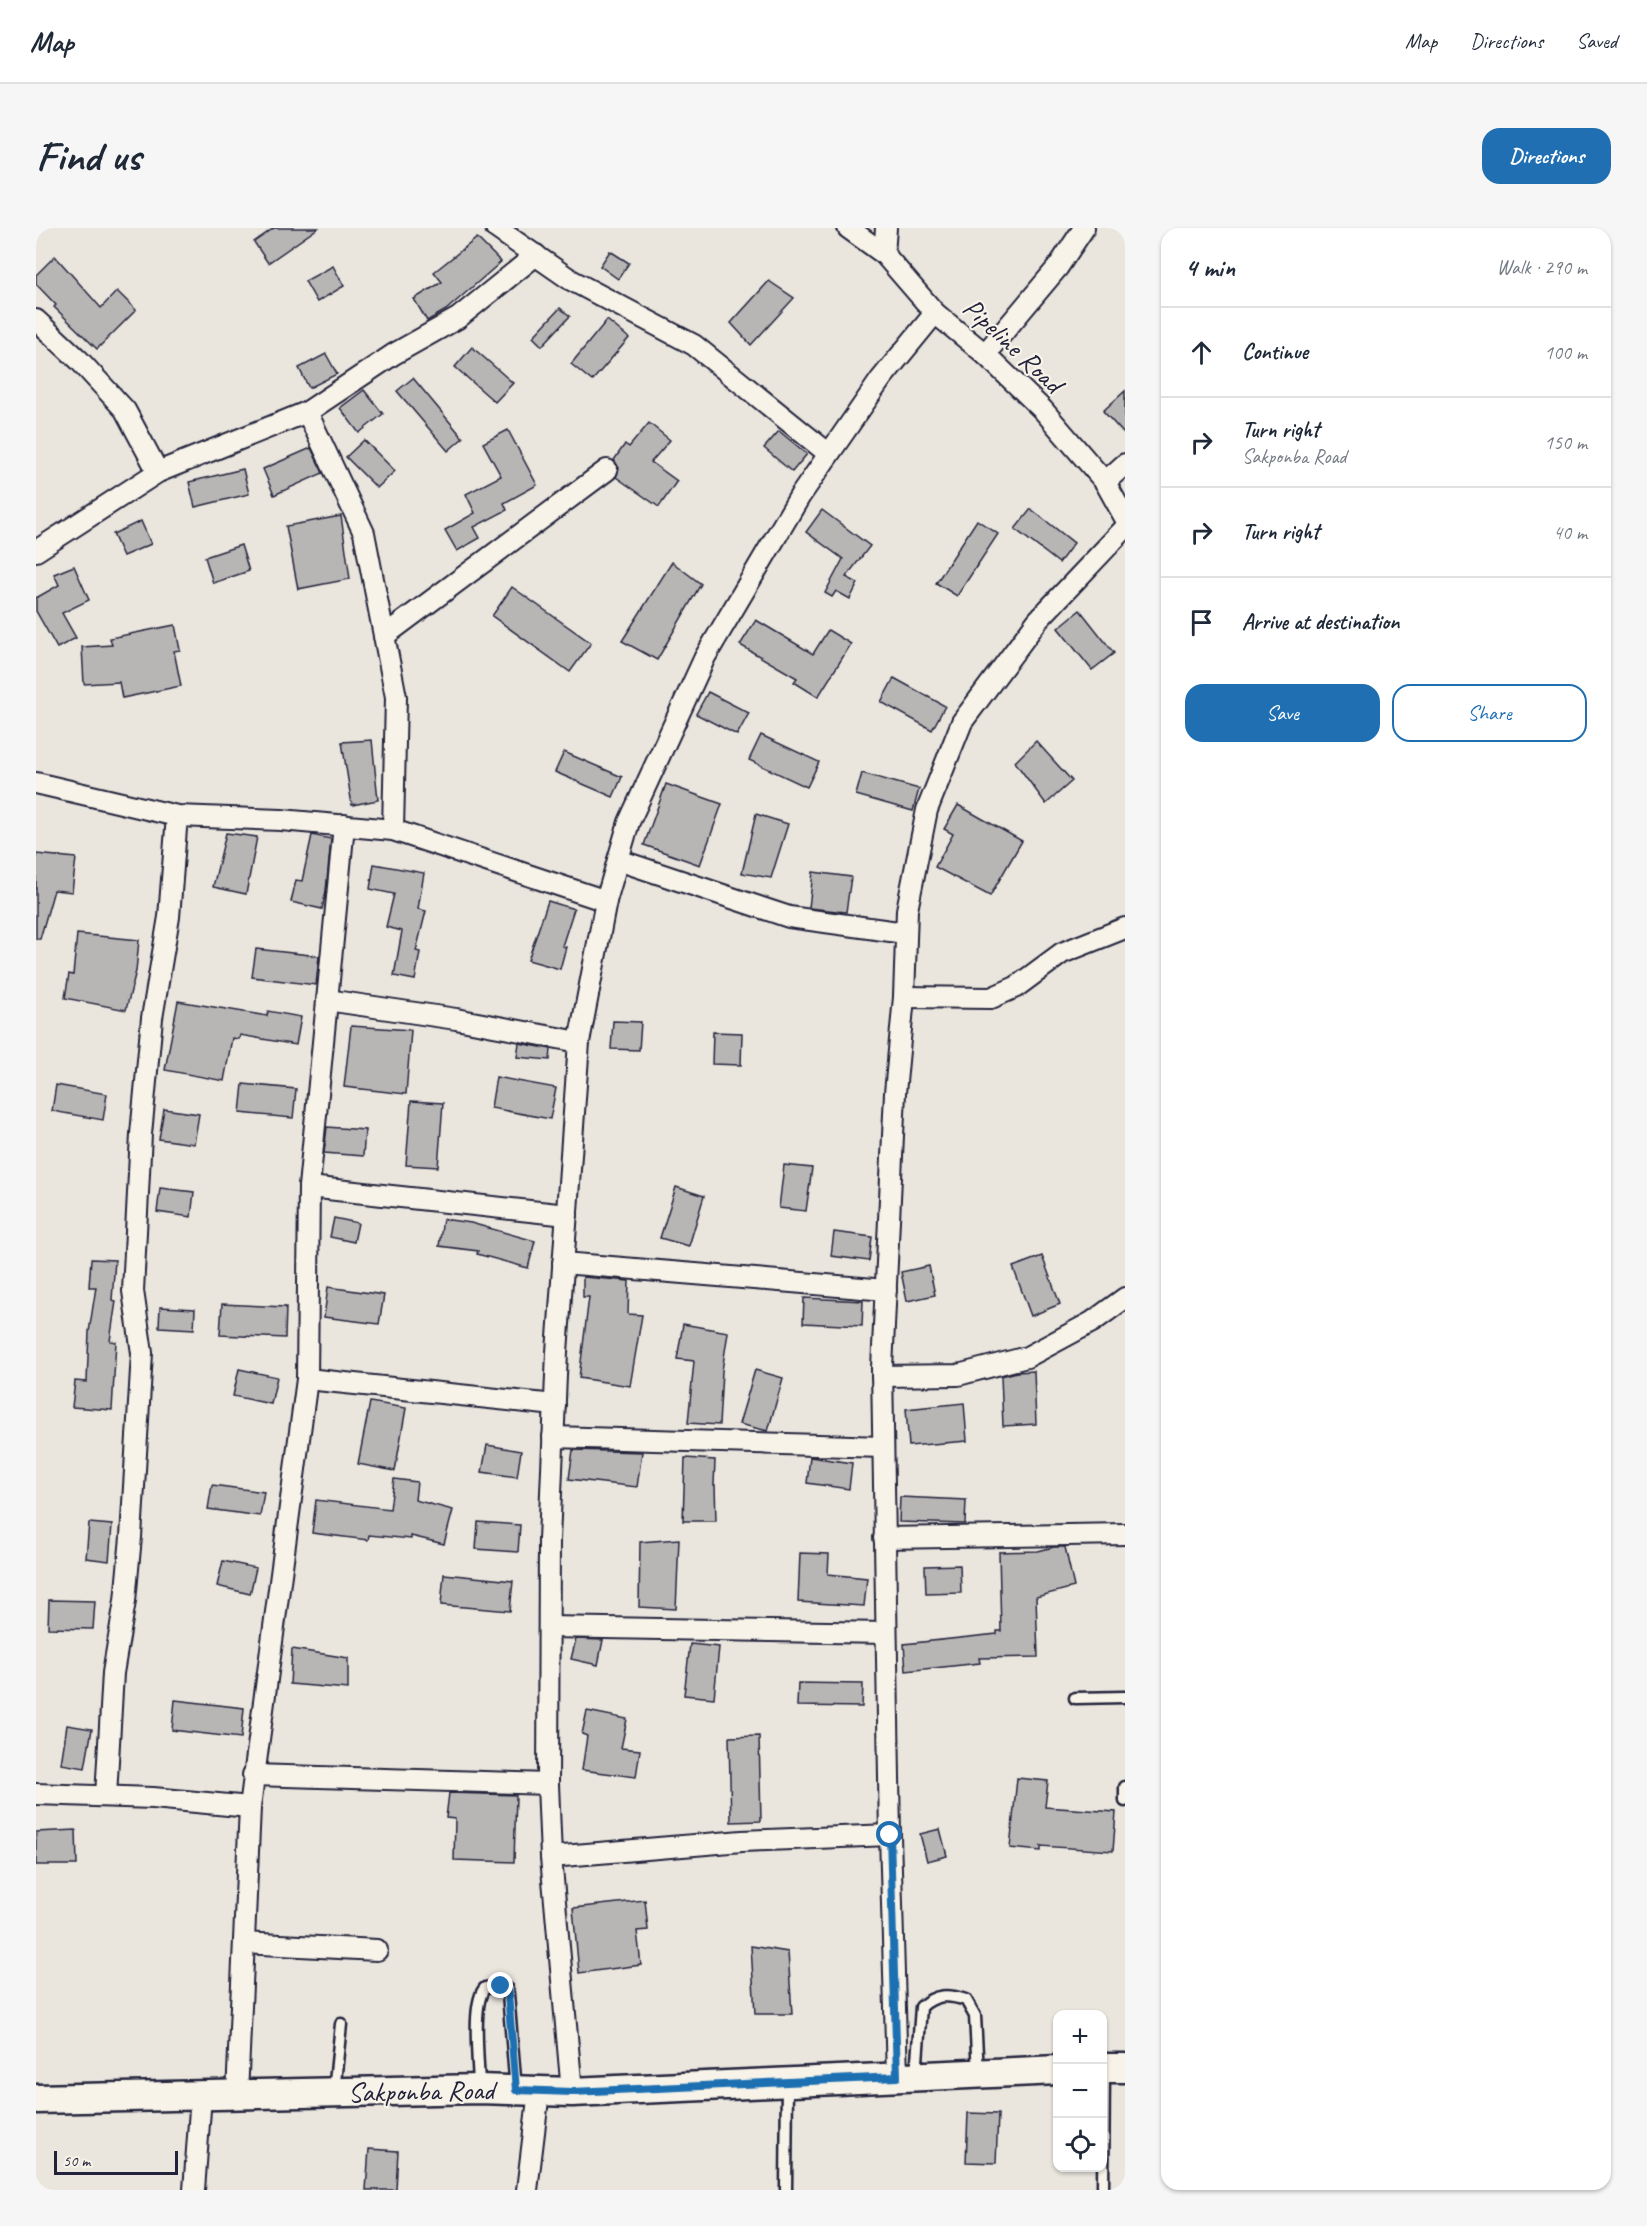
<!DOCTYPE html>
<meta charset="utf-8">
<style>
body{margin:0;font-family:Caveat,sans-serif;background:#f6f6f7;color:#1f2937}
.controls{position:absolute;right:18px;bottom:18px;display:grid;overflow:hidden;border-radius:12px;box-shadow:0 2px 4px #0004}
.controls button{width:54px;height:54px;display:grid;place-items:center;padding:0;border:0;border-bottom:2px solid #e0e1e3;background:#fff;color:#1f2937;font:30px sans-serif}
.scale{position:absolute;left:18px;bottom:15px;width:124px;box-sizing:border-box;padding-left:6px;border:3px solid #22223b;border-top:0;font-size:16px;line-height:21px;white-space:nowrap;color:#22223b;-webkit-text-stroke:4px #f7f3e8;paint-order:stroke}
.stop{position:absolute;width:18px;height:18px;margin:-14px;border:4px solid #1f6fb2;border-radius:50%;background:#fff}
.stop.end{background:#1f6fb2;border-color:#fff;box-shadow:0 2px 6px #0008}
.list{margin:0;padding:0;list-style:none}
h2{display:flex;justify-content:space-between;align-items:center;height:78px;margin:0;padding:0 24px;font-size:26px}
h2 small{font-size:20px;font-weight:400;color:#747a83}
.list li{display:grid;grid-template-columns:39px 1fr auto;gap:18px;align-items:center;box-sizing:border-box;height:90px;padding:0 24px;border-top:2px solid #e0e1e3}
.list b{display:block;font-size:22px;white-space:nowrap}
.list p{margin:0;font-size:20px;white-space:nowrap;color:#747a83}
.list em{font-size:20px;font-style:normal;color:#747a83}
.actions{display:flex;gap:12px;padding:18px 24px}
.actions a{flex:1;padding:14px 0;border:2px solid #1f6fb2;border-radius:18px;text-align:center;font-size:21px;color:#1f6fb2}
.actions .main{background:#1f6fb2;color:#fff}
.icon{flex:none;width:33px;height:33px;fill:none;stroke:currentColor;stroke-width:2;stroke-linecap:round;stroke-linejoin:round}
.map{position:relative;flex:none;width:1089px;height:1962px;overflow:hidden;border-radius:18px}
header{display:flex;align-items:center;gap:36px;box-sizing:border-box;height:84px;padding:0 30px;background:#fff;border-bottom:2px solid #e0e1e3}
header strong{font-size:28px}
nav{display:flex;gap:33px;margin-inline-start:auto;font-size:21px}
.intro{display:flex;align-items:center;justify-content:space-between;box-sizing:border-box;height:144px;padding:0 36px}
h1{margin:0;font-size:42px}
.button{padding:15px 27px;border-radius:18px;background:#1f6fb2;color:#fff;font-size:21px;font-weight:700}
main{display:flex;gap:36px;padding:0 36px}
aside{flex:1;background:#fff;border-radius:18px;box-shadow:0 2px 4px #0004}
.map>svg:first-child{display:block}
.building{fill:#b8b6b5;stroke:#22223b;stroke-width:1.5}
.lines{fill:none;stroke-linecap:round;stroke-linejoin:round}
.lane-casing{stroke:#22223b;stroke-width:15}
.street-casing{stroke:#22223b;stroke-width:24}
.secondary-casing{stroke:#22223b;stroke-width:33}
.lane{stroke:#f7f3e8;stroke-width:10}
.street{stroke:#f7f3e8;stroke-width:20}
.secondary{stroke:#f7f3e8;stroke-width:28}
.route{stroke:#1f6fb2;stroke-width:8}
.labels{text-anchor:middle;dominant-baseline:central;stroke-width:4.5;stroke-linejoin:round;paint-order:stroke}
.street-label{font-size:28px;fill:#22223b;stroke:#f7f3e8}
</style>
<header>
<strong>Map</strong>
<nav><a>Map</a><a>Directions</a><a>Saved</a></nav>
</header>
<div class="intro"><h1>Find us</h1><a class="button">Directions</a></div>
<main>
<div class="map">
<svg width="1089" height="1962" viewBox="0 0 1089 1962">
<rect width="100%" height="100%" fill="#eae6de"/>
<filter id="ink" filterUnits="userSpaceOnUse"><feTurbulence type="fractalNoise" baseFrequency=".0167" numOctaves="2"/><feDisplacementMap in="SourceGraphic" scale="12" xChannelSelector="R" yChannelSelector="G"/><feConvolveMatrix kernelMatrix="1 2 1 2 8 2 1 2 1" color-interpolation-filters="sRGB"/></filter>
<g filter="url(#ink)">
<g class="building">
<path d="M238,0H282L232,35L218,14Z"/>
<path d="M441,10L465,34L410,82L391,93L378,71L406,54L398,44Z"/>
<path d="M574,23L593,35L582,51L564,38Z"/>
<path d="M19,28L65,80L81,63L100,82L61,121L18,79L20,77L0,56V47Z"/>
<path d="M297,38L308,58L281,74L269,53Z"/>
<path d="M733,53L758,70L715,117L695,95Z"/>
<path d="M524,80L534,88L506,118L497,109Z"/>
<path d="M571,92L593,110L556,153L535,136Z"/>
<path d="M436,119L477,155L459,174L419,139Z"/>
<path d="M290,126L301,146L273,160L263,140Z"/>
<path d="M377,150L427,210L412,223L361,163Z"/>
<path d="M328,162L347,186L323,205L304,180Z"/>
<path d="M1089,163V207L1067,183Z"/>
<path d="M613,195L634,212L615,234L641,253L623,279L580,249L583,240L578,232L589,216L593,219Z"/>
<path d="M472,202L501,257L468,275L471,282L438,299L444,310L421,323L409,302L439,285L430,266L465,248L447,215Z"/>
<path d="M743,203L771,226L756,244L728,220Z"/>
<path d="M328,212L359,243L341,260L310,229Z"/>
<path d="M275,220L287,245L238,267L227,241Z"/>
<path d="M207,241L213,266L159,279L153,254Z"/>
<path d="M995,281L1038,315L1023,335L979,301Z"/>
<path d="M786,282L834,318L810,349L822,355L814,371L800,363L796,369L789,365L807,331L770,304Z"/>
<path d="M305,288L314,351L262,361L250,298Z"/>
<path d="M941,292L962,306L921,368L900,355Z"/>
<path d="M105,293L115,316L87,328L77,306Z"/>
<path d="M205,317L213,343L177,355L169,329Z"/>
<path d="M636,334L665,356L621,432L586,413Z"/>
<path d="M38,338L53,372L26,385L40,410L21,420L0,383V370L23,357L18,346Z"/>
<path d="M476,359L555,415L534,444L456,388Z"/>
<path d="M1044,382L1078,425L1056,442L1022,400Z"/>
<path d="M720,392L777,426L792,402L815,416L782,469L758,454L761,450L704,417Z"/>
<path d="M139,397L144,422L138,423L145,458L86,470L83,454L48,456L46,419L76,417L74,410Z"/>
<path d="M858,450L909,478L896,502L845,474Z"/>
<path d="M672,464L713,485L701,507L660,486Z"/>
<path d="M725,507L783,534L771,559L713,532Z"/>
<path d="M336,512L342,572L316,577L306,514Z"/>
<path d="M1000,513L1036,553L1010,576L979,534Z"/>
<path d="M528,524L586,549L577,569L519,544Z"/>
<path d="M826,545L883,561L877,583L820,567Z"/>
<path d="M630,556L686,576L664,637L608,617Z"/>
<path d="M922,577L986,613L954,668L899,639L917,606L908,601Z"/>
<path d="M720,586L752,596L735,650L706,645Z"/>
<path d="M190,605L221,609L210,666L177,659Z"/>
<path d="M276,607L295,611L290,663L286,681L255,674L260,652L266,653Z"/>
<path d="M0,626L40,630L36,664L18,662L4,711H0Z"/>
<path d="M338,636L388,645L382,681L390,683L380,723L384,724L379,752L358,748L366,703L350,699L358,666L334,661Z"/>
<path d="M777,644L815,649L810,684L773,680Z"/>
<path d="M512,673L538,681L526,718L530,719L524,741L492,732Z"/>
<path d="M41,706L103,712L100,743L90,782L29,770L33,746L37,747Z"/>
<path d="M220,721L283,728L280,757L216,749Z"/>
<path d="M142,773L231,788L232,783L265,789L260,817L204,807L203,811L196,810L188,853L129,842Z"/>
<path d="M577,793L605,794L603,822L575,821Z"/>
<path d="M315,798L375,802L370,866L308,859Z"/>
<path d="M677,804L706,805L705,837L676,836Z"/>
<path d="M483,815L515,821L514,832L481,829Z"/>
<path d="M460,849L520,860L514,891L455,880Z"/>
<path d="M207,856L260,861L257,890L204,885Z"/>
<path d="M20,857L71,866L67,892L16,883Z"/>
<path d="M375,873L407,875L402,939L370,937Z"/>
<path d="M128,881L163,886L158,916L123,911Z"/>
<path d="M291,899L329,902L327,928L288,925Z"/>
<path d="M748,937L776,940L770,983L743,980Z"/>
<path d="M640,959L668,968L653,1018L624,1010Z"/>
<path d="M124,960L158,964L155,989L121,984Z"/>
<path d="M298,990L322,995L318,1014L294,1009Z"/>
<path d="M407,991L435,995L499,1013L492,1040L441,1026L442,1023L403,1018Z"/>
<path d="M798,1004L836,1009L833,1033L795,1028Z"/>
<path d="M1006,1028L1024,1076L995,1088L977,1039Z"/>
<path d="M55,1031L79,1032L76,1072L80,1073L74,1113L80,1114L76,1182L36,1179L39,1153L51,1154L53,1104L60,1059H53Z"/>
<path d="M893,1038L899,1067L871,1073L865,1044Z"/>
<path d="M547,1049L593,1053L592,1086L606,1087L594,1158L543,1150L553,1069H547Z"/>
<path d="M292,1059L348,1067L343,1096L288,1089Z"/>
<path d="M768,1070L827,1073L826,1098L767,1095Z"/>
<path d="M186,1076L250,1079L249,1110L184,1107Z"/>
<path d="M124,1079L159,1081L158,1101L123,1099Z"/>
<path d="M647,1096L692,1104L686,1143L683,1197L652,1195L658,1133L641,1131Z"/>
<path d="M203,1141L241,1149L235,1176L197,1168Z"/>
<path d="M719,1142L747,1150L732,1203L703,1196Z"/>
<path d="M998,1143L1000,1196L967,1198L965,1148L981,1144Z"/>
<path d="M334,1174L370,1180L359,1243L322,1236Z"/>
<path d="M928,1175L931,1213L873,1218L870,1181Z"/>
<path d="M451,1217L485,1223L481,1249L446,1244Z"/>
<path d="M537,1222L606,1224L601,1259L533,1251Z"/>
<path d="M774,1229L816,1235L813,1261L771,1255Z"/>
<path d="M649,1230L679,1232L678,1257H679L680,1293H647Z"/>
<path d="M358,1251L381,1254L379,1272L417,1282L408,1316L375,1308V1311L333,1307L332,1312L276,1305L280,1272L354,1281Z"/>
<path d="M176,1257L228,1264L224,1288L172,1281Z"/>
<path d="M864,1269L930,1272L929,1296L863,1294Z"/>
<path d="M442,1294L484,1297L482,1324L440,1321Z"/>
<path d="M53,1295L76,1297L73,1333L50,1330Z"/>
<path d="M643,1311L640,1381L603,1379L604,1314Z"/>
<path d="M1018,1319H1029L1038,1359L1000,1369L1002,1429L943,1430L944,1435L870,1443L868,1416L961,1406V1403H965L963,1324L1002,1323Z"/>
<path d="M764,1325L793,1326L792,1346L831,1350L828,1378L762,1374Z"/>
<path d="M187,1333L220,1340L214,1366L181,1358Z"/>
<path d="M924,1337L925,1365L890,1366L889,1338Z"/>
<path d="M408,1346L477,1353L474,1383L405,1377Z"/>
<path d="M13,1372L59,1373L57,1401L12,1400Z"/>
<path d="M540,1411L567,1412L562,1437L535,1431Z"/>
<path d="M654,1416L683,1419L678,1470L648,1467Z"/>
<path d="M256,1421L312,1430V1461L254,1456Z"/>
<path d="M762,1455L827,1456L826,1479L761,1478Z"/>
<path d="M139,1472L208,1480L205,1510L136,1502Z"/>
<path d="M551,1483L591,1491L585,1520L604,1522L600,1549L546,1542L551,1508L546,1506Z"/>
<path d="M31,1497L56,1501L49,1540L25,1536Z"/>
<path d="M723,1508L725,1593L695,1594L693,1509Z"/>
<path d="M981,1550L1012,1553L1009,1579L1080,1584L1077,1623L1005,1618V1623L974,1620Z"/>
<path d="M413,1565L480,1567L478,1634L418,1632L419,1591L410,1590Z"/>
<path d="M904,1601L911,1628L891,1633L884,1606Z"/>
<path d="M40,1602L41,1637H0V1604Z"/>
<path d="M609,1672L612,1702L601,1703L605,1737L543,1745L537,1680Z"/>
<path d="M715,1718L752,1724L756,1786H719Z"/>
<path d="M932,1885L962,1886L960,1935L930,1934Z"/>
<path d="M333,1921L362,1923L360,1962H330Z"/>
</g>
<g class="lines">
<defs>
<g id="lane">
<path d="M1039,1470L1089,1469"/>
<path d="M1089,1559V1573"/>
<path d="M880,1847L885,1779C899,1766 912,1766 930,1772L939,1788L942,1845"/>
<path d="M443,1859C443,1838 435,1774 449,1760L465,1758L471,1761L472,1766L480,1862"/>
<path d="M298,1864L305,1796"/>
<path d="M750,1962L751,1854"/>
<path d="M1067,1962L1068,1841"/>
</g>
<g id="street">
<path d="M460,0L535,52L658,117L793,226"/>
<path d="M812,0L848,26L899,85L949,126L1007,182L1069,254L1089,290"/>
<path d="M848,26L850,0"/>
<path d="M0,92L43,132L89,182L122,244"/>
<path d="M949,126L1022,39L1048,0"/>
<path d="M271,184L328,305L360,469L357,602"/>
<path d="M1069,254L1089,236"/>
<path d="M0,323L122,244L271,184L358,126L422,90L500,27"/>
<path d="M348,408L571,242"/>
<path d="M0,555L141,588L245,592L357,602L570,673"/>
<path d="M582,632L753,689L869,705"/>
<path d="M868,769L955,770L980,759L1026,725L1089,700"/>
<path d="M291,772L420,791L543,814"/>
<path d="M273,959L531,987"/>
<path d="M527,1035L850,1062"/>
<path d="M846,1148L922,1147L991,1129L1056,1094L1089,1070"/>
<path d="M271,1151L519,1177"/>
<path d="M517,1209L847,1219"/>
<path d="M848,1310L1089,1306"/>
<path d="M513,1399L850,1405"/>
<path d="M217,1547L512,1556"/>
<path d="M0,1566L117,1570L214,1579"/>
<path d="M70,1568L77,1445L89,1373L95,1309L106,1125L97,1063L105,906L116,790L133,689L141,588"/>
<path d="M515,1629L706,1613L854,1607"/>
<path d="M208,1715L341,1722"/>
<path d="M861,1849L854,1607L846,1140L859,865L868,769L871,682L891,582L926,494L1002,392L1089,300"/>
<path d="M536,1864L515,1629L512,1556L513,1312L521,1124L543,814L570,673L593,594L669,429L764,268L845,151L899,85"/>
<path d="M201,1867L214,1579L271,1151L273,959L308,597"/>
<path d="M158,1962L165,1868"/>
<path d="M491,1962L503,1863"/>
</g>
<g id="secondary">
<path d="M1066,1840H1089"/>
<path d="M0,1871L443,1861L536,1864L1022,1842"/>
</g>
</defs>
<use href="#lane" class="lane-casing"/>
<use href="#street" class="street-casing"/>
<use href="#secondary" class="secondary-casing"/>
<use href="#lane" class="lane"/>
<use href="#street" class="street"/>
<use href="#secondary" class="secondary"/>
</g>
</g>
<g class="lines" filter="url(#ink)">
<path class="route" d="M465,1758L471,1761L472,1766L480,1862L536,1864L861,1849L854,1607"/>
</g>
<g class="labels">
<g class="street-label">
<text transform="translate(977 117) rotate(43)">Pipeline Road</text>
<text transform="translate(385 1863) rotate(-1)">Sakponba Road</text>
</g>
</g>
</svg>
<div class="controls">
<button>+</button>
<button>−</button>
<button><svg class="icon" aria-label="locate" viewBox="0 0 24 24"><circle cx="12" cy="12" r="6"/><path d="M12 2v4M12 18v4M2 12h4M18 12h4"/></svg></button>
</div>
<div class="scale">50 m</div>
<div class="stop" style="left:854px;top:1607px"></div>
<div class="stop end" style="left:465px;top:1758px"></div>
</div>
<aside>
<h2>4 min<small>Walk · 290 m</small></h2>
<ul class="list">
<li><svg class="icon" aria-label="ahead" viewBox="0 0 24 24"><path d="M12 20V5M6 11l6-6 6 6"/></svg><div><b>Continue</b></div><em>100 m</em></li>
<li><svg class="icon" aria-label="right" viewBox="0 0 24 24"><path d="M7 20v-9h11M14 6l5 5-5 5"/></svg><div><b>Turn right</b><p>Sakponba Road</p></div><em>150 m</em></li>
<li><svg class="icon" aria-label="right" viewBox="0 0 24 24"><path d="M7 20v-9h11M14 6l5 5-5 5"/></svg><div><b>Turn right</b></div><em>40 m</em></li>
<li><svg class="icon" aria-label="arrive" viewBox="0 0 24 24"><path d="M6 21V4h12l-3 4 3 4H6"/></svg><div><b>Arrive at destination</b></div></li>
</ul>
<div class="actions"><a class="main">Save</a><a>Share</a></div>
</aside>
</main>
